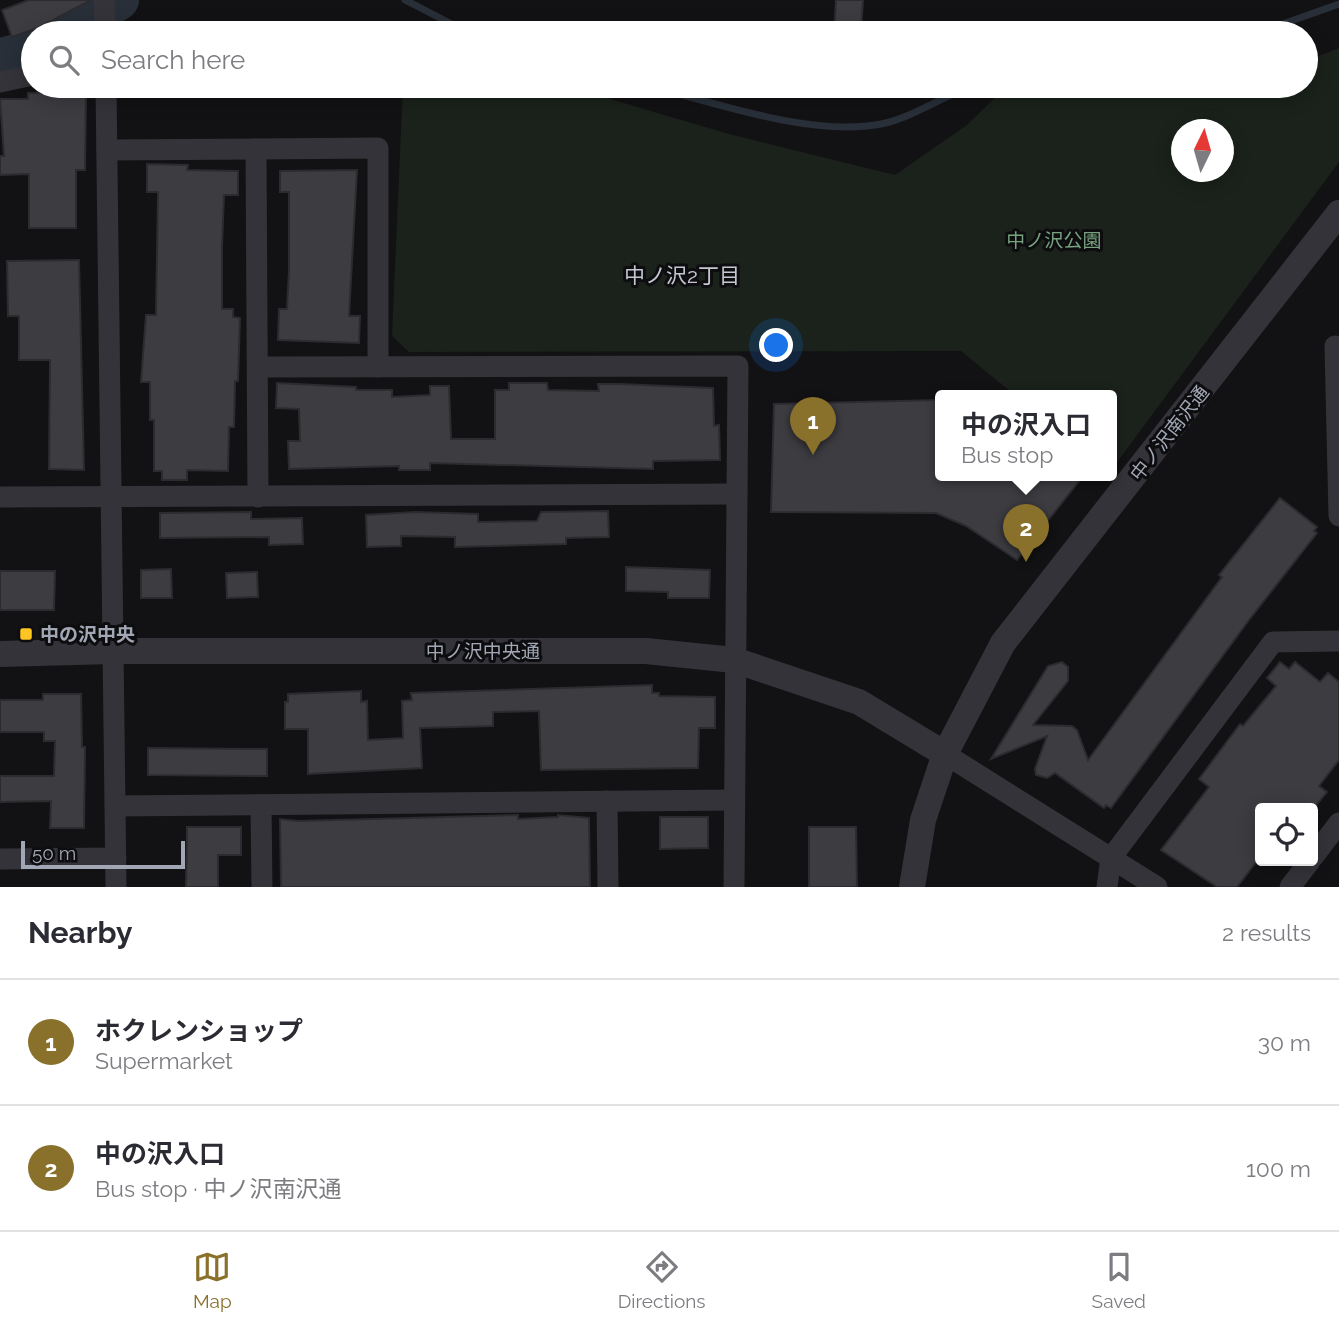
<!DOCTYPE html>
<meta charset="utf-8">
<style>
body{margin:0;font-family:Raleway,"Noto Sans JP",sans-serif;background:#f2f2f3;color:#2b2b33}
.controls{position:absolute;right:21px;bottom:21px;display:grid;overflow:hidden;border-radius:7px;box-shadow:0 4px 18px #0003}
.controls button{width:63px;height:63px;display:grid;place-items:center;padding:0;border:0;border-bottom:2px solid #e1e1e2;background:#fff;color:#2b2b33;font:35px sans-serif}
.compass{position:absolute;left:1171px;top:119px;width:63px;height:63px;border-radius:50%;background:#fff;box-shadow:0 4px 18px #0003;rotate:5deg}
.scale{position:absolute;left:21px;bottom:18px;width:164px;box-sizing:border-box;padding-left:7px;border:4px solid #a2a7b5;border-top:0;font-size:19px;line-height:24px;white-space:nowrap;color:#a2a7b5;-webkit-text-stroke:5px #0d0d0f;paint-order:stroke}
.you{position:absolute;left:777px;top:346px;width:24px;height:24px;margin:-18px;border:5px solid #fff;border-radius:50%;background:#1a73e8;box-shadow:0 0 0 10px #1a73e833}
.badge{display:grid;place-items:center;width:46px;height:46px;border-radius:50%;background:#89702b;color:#fff;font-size:23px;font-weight:700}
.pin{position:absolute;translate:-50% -58px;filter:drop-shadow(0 2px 4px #0008)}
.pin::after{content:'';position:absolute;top:37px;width:24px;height:21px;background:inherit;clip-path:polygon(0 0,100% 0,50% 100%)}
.popup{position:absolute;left:935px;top:390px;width:182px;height:91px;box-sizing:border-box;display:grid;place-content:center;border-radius:7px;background:#fff;filter:drop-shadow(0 2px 5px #0005);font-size:23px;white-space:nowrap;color:#7c7c81}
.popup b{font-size:26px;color:#2b2b33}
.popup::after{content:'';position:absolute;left:50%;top:100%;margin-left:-14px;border:14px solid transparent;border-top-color:#fff}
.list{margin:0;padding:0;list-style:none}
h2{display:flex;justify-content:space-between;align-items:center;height:91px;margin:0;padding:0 28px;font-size:30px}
h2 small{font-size:23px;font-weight:400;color:#7c7c81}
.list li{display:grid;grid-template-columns:46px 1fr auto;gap:21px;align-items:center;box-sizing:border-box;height:126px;padding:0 28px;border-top:2px solid #e1e1e2}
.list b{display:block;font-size:26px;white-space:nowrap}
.list p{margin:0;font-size:23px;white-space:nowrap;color:#7c7c81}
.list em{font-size:23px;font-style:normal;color:#7c7c81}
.icon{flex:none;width:38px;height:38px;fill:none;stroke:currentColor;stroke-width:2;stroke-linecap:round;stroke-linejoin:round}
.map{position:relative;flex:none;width:1339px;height:887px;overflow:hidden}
.search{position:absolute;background:#fff;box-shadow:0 4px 18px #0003;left:21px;right:21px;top:21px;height:77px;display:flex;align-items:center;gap:18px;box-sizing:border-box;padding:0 24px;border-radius:38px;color:#7c7c81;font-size:26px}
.sheet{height:343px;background:#fff}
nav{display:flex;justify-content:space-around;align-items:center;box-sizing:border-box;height:98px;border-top:2px solid #e1e1e2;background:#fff;font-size:19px;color:#7c7c81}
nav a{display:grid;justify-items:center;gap:4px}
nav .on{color:#89702b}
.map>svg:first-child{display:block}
.green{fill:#1a221b;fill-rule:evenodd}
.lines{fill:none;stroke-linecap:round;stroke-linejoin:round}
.stream{stroke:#282f38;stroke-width:7}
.river{stroke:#282f38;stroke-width:40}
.building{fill:#3c3c41;stroke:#2c2c30;stroke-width:2}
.minor{stroke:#333339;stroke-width:21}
.tertiary{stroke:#333339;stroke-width:26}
.poi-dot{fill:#fcc521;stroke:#0d0d0f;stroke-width:2.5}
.labels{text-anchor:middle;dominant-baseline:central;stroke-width:6;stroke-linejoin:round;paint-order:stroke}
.park-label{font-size:19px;fill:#78a17e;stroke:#0d0d0f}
.street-label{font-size:19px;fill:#a2a7b5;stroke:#0d0d0f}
.poi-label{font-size:19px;font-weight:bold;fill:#a2a7b5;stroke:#0d0d0f;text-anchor:start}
.neighbourhood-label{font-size:21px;fill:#c4c6d1;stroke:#0d0d0f}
</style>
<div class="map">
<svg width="1339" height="887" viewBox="0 0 1339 887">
<rect width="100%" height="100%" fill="#121214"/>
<path class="green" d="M1339,48V162L1112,469V396H1016L961,351L409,352L392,336L403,86H566L729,134L895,175L967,125L1007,86H1306V61ZM1182,130H1224V172H1182Z"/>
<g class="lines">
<g class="stream">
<path d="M405,0L469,33"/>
<path d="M1225,33L1277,26L1339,4"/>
<path d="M650,86C718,104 813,137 881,124C908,119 944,97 970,86"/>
</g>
<g class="river">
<path d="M67,33L119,0"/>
<path d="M0,58L33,50"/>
</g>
</g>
<g class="building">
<path d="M29,0H91L38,28L12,37L2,10Z"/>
<path d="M836,0H863L861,33H834Z"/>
<path d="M75,92L86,94L85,170H76V228H29V174L0,175V156H4L0,99H28V93Z"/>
<path d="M147,164L188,165L187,170L238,171V195H224L222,247V309H233V317L240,318L238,381H235L234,427H229L228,471L187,470V480H162V471H154V420H150V382H141L146,315H156L158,192H147Z"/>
<path d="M357,170L349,316H360L359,343L278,340L279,309H287L289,270V192H280V171Z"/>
<path d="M79,260L84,470L49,469L50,360H19V316H8L7,261Z"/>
<path d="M277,383L356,387V390H392V397L430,395V386H449L451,439H495V390H509V383H547L548,390L599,391L598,384H620L713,388L714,426L719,425L720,460L653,461V469L430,463V470H399V466L289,469L288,441H300L299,409L276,408Z"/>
<path d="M940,400V476H1083L1017,560L966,526L936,513L771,512L774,404Z"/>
<path d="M1280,498L1317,527L1314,531L1317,533L1249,620L1111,808L1106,805L1104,808L1055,773L1047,778L1036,775L1035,769L1047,736L991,759L1048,666L1062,662L1068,667V681L1033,725L1072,726L1077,730L1088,760L1222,577L1219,575Z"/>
<path d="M608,511L609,537L566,538V544L455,547V537L401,536V546L367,547L366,515L415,512L478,514V522L537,521L541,512Z"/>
<path d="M251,512V519L302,518L303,544L269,545V537L160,538V513Z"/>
<path d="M626,567L710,570L709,598H668V592L626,591Z"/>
<path d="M171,569L172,598H141V570Z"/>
<path d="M0,571H55L54,610H0Z"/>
<path d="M257,572L258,597L227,598L226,573Z"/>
<path d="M1280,662L1289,669L1295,662L1320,682L1328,673L1339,682V760L1319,786L1327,792L1314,808H1260V857L1237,887H1217L1161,850L1209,787L1199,779L1240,724L1243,726L1276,686L1267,678Z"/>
<path d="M652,685V693H659V696L715,697V728H699L698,768L541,770L539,711L493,712V726L420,728L422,768L308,774V729H285V702H288V694L361,691V702L367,701L368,740L403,738L402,701L412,700L411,693Z"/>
<path d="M43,694H81L82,747H85L84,828H50L51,801L0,802V776H54L55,741H44V732H0V700H43Z"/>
<path d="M148,748L267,749V776L148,775Z"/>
<path d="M518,815V819L558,817V815L589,818L590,887H281L280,819L298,821Z"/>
<path d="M660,817H708V848L660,849Z"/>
<path d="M187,827H241V855H218V887H186Z"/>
<path d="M809,827H856L857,887H809Z"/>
</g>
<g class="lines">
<g class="minor">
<path d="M104,0L105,33"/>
<path d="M0,82L33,75"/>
<path d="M106,86L116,887"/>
<path d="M256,149L258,497"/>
<path d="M107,150L378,148V367"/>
<path d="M1339,347L1335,346L1339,516"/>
<path d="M258,367L738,366L734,887"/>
<path d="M0,497L737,494"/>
<path d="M945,754L1157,887"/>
<path d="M607,801L608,887"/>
<path d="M261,805L262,887"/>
<path d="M115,806L733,800"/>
<path d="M1313,857L1339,823"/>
<path d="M0,859L116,858"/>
<path d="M1107,887L1111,858L1273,642L1339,641"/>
<path d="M1290,887L1310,861"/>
</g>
<g class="tertiary">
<path d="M0,654L114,651H646L734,660L859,702L945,754"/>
<path d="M912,887L923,820L945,754L1003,643L1339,213"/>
</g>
</g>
<rect class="poi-dot" x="19" y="627" width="14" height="14" rx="3.5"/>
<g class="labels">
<g class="park-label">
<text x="1054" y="240">中ノ沢公園</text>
</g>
<g class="street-label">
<text transform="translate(1169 433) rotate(-52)">中ノ沢南沢通</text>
<text x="483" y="651">中ノ沢中央通</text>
</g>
<g class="poi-label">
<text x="40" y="634">中の沢中央</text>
</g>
<g class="neighbourhood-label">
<text x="682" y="275">中ノ沢2丁目</text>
</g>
</g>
</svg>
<div class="controls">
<button><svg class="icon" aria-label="locate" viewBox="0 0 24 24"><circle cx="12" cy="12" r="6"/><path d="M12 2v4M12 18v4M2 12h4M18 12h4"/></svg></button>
</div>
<svg class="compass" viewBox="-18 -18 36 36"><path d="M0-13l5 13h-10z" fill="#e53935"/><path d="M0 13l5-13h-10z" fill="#7c7c81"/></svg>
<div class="scale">50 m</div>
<div class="you"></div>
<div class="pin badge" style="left:813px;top:455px">1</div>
<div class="pin badge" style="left:1026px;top:562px">2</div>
<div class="popup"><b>中の沢入口</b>Bus stop</div>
<div class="search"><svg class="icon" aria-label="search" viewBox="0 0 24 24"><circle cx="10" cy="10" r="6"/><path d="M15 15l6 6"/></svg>Search here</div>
</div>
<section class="sheet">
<h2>Nearby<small>2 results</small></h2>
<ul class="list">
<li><span class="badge">1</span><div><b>ホクレンショップ</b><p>Supermarket</p></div><em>30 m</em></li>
<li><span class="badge">2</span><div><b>中の沢入口</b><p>Bus stop · 中ノ沢南沢通</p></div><em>100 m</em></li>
</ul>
</section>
<nav>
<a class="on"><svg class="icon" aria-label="map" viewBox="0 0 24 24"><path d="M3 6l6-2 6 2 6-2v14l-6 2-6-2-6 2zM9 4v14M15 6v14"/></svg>Map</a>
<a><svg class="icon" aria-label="directions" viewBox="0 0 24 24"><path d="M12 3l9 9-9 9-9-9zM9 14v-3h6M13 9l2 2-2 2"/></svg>Directions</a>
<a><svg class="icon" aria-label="saved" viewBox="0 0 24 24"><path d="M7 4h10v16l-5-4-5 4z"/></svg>Saved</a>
</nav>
